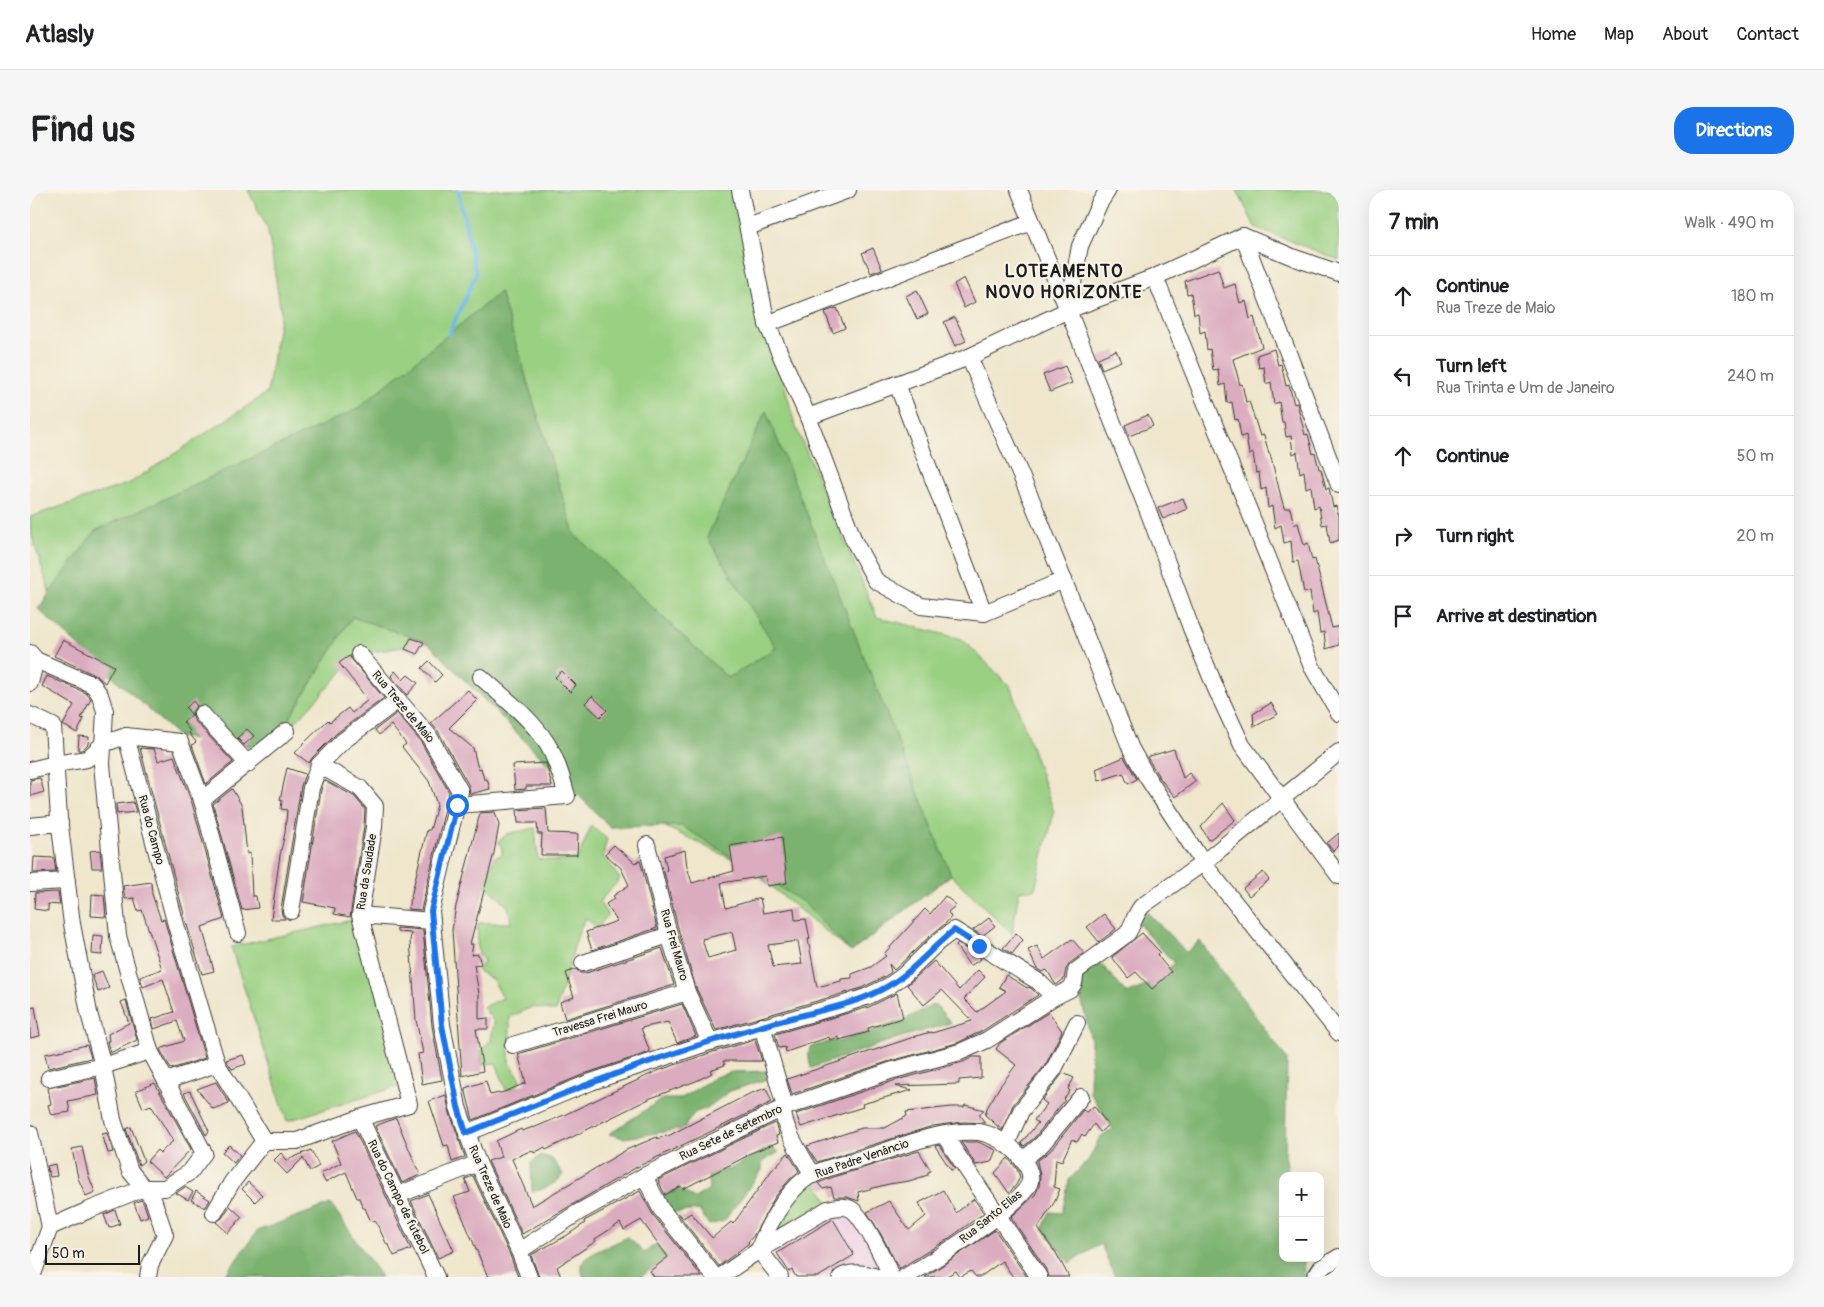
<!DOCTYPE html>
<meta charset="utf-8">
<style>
body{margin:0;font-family:Pangolin,sans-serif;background:#f6f6f6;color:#202124}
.controls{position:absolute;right:15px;bottom:15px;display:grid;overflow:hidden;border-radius:10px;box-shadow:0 5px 20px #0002}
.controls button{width:45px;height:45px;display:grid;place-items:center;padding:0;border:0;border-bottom:1px solid #e0e0e0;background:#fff;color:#202124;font:25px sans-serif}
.scale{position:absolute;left:15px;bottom:12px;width:95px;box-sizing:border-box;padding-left:5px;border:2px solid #1c1c1c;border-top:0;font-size:14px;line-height:18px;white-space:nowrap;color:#1c1c1c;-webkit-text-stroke:4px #f7f3e8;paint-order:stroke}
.stop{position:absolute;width:15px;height:15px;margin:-11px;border:4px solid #1a73e8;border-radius:50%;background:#fff}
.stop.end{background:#1a73e8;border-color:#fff;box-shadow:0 1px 5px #0008}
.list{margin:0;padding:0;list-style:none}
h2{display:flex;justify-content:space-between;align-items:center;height:65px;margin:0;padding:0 20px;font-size:21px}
h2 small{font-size:16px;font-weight:400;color:#757577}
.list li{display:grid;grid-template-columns:32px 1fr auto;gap:15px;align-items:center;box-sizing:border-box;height:80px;padding:0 20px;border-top:1px solid #e0e0e0}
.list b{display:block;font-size:19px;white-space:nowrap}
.list p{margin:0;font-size:16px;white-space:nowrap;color:#757577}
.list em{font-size:16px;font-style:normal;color:#757577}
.icon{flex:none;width:28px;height:28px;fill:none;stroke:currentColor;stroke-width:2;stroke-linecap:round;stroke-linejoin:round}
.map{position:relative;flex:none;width:1309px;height:1087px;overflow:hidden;border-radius:20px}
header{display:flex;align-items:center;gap:30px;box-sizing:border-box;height:70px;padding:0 25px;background:#fff;border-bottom:1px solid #e0e0e0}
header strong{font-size:24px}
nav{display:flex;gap:28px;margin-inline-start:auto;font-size:18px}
.intro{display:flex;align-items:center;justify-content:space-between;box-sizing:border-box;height:120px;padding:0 30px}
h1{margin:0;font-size:35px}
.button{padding:12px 22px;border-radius:20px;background:#1a73e8;color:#fff;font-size:18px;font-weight:700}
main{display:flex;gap:30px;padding:0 30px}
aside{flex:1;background:#fff;border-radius:20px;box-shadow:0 5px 20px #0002}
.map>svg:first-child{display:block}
.built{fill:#efd0e6}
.green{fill:#9ad082;stroke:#5b764f}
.forest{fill:#7bb270;stroke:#4c6746}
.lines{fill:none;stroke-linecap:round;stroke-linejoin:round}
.stream{stroke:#6fb8e7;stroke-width:4}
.building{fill:#dbacc0;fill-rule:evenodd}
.minor-casing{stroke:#3c3a36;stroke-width:18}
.minor{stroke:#fff;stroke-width:16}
.route{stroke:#1a73e8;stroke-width:6}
.labels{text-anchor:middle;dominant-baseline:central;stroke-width:4;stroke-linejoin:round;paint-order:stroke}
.street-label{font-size:12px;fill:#1c1c1c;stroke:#f7f3e8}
.district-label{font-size:18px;font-weight:bold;letter-spacing:1px;fill:#1c1c1c;stroke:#f7f3e8}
</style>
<header>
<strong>Atlasly</strong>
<nav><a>Home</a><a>Map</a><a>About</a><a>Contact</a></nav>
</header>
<div class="intro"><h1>Find us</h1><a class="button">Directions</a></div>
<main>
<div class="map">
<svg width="1309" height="1087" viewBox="0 0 1309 1087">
<rect width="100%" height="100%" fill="#f7f3e8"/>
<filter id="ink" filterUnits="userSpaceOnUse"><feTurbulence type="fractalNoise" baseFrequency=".02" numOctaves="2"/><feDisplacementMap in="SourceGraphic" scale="10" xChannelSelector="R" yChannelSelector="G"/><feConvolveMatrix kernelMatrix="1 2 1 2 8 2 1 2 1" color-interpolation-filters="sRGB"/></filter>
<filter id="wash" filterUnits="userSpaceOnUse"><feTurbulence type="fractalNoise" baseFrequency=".0096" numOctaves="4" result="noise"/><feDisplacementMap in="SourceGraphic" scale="20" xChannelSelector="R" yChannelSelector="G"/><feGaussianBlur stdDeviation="1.12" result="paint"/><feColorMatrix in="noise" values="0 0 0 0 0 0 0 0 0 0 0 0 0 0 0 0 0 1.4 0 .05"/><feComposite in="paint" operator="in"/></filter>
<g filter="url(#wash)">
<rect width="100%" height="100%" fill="#efe6cc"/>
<path class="built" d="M819,1020L849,1077L846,1079L806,1083L801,1087H757L742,1059L800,1022Z"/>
<g class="green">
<path d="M218,0H703L765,235L847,427L932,449L980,496L1024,622L1005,699L989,701L982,744L921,685L821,762L716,676L584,612L448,445L329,464L257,541L22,410L0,340V327L100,293L237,203L251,122L238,40Z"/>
<path d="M1207,0H1309V70L1225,37Z"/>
<path d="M561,636L577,649L573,665L590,689L569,712L578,725L567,738L556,728C546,744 543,762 538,780C534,795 529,804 526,821L502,817L480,827L479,872L491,889L485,898L476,900L466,873L452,875L451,861L461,850L464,832L453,817L473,808L463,790L447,780L454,772L447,759L448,733H481L478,717L453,692L465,667L472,665V658L468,652L477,644L505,638L508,669L528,671L548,668Z"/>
<path d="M326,729L373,895L257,931L201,757Z"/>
<path d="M785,991L799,1013L757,1039L736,1045L767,1003Z"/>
</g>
<g class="forest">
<path d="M470,102L544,344L698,488L746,458L677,347L736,221L921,685L821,762L773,712L652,636L580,637L397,452L322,427L241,558L149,547L8,419L65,341L327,219Z"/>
<path d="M1116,721L1156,762L1170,751L1257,869L1255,964L1259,986H1253V1068H1272L1275,1087H1085L1071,1054L1039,1073L1013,1038L1020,1022L1032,1023L1039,990L1059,969L1070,947L1083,939L1060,903L1061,850L1045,783L1066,768L1097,804L1124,792L1144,773L1105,730Z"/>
<path d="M905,814L921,833L868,848L781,878L778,864L781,857L806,850L808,852L874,830Z"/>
<path d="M738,881L737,889L700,901L677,918L664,923L653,939L594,948L579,944L632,909H650L685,887L702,882Z"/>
<path d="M740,957L749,962L732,972V980L694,1031L679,1035L669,1020L634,1024L624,1007L650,1000L665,1008L679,999L678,984L700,979Z"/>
<path d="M511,965L522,969L533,984C526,995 514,999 502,1002L501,973Z"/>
<path d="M301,1014L351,1087H194L227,1041Z"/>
<path d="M598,1047L614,1063L626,1054L637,1068L610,1087H553L551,1074L563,1063Z"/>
</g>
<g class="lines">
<path class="stream" d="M419,144L446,84L428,0"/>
</g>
<g id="blocks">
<g class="building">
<path d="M843,58L852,79L841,83L832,63Z"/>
<path d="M1188,79L1194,98L1205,94L1210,113L1216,111L1220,129L1224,127L1232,157L1203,169L1210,195L1212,194L1216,212L1219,211L1230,246L1234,245L1239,264H1240L1254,318H1260L1264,335L1268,333L1274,355L1278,353L1282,370L1285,369L1302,438L1309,436V455L1296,459L1294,442L1290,443L1287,422L1283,424L1280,401L1274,403L1268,371L1263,372L1261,351L1254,353L1251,335L1245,338L1242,316L1238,318L1236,298L1231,300L1229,282L1226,283L1223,263L1219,265L1216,245L1211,247L1208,229L1205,230L1202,212L1197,213L1195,194L1190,196L1188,179L1183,180L1180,159L1177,160L1175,141L1170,143L1168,123L1164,124L1161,103L1157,104L1155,91Z"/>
<path d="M934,88L945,112L934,118L924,94Z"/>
<path d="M887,100L898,124L887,129L876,106Z"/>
<path d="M807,118L815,138L803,143L795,122Z"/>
<path d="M925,127L936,151L925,156L914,132Z"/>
<path d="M1244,159L1248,175L1251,174L1256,196L1259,195L1264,214L1267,213L1275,245L1278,244L1283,264L1285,263L1289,279H1291L1296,299L1299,298L1303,317L1306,316L1309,326V350L1300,353L1297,334L1292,335L1289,316L1284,318L1281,296L1276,298L1274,281L1270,283L1267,262L1263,264L1261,246L1256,247L1254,232H1252L1249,212L1244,214L1241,192L1236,194L1234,177L1229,178L1227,165Z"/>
<path d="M1086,160L1091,171L1072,179L1068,168Z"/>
<path d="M1035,176L1042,193L1020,202L1013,185Z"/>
<path d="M1118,225L1123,236L1099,246L1095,235Z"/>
<path d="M1153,308L1157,319L1133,329L1128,318Z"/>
<path d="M381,448L394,452L387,464L375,459Z"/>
<path d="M33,450L84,476L75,493L67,486L24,466Z"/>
<path d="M319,466L354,508L307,543L282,568L279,573L265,563L275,552L298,530L300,532L318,518L322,523L338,510L309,473Z"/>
<path d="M399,471L412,485L405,492L392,478Z"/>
<path d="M365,481L373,490L378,485L388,493L377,505L361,486Z"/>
<path d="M532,481L546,495L540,502L525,487Z"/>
<path d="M17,486L56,503L61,509L51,528L54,529L47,543L33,535L44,515L12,496Z"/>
<path d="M438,500L447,510L419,538L443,558L448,579L451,578L454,589H457L460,599L440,604L439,596L408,541L401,533Z"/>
<path d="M562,506L577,520L570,527L555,513Z"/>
<path d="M163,511L167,516L162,522L164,530L203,572L176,594L162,555L166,552L159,543L160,541L153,532L162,525L156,518Z"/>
<path d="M1241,513L1248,524L1224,537L1223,524Z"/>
<path d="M367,523L391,552L419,602L391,720L378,719L397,640H400L407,615L399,591L372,557L376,554L361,535L349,545L345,540Z"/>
<path d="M217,539L224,546L214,555L207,548Z"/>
<path d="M49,546L59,547L58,554L52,560H48Z"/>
<path d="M110,558L124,559L128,571L144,566L162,613L194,729L172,737L184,781L172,784L156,732Z"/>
<path d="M1144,559L1153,588L1159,583L1166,591L1145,607L1129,587L1117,567Z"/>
<path d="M1094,567L1107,589L1098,594L1093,583L1069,591L1066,579Z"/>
<path d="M516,573L522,596H496V599L485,600L483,575Z"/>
<path d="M257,578L275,584L271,596L251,719L252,725L255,729H241L250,665L255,643L257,620L251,619L252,611L250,610Z"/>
<path d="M10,588L14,602L0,606V590Z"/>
<path d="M294,590L324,606L335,619L334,636L320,727L304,724L305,718L273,712L291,600Z"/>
<path d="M202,599L212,616L217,664L220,663L222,706H226L228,718L212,720L183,614Z"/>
<path d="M103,612L106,622L87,624L86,614Z"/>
<path d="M1193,613L1205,630L1179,650L1171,637Z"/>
<path d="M516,618L518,643L548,644L547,665H511L512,644H508L507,633H488L487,620Z"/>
<path d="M465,622L469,635L464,663L440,754H443L441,765L448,764L451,774L444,775L449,804V829L458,828V839H446L453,881L432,886L422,740L426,716L450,623Z"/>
<path d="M1309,643V656L1303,661L1297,653Z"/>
<path d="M752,647L757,693L737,696L735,686L691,693L696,718L730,708L733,723L764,718L765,730L776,729L780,749H778L787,797L811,791V789L822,788V784L841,777L856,766L854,764L895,719L900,724L915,706L926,715L918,722L921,727L915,734L901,745L864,780L859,774L861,782L854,787L832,798L808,805L686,840L666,798L649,742L634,682L637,680L634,666L655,660L657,677L662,693L704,681L700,656ZM702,742L706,760L678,768L672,749ZM768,751L772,774L743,777L738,755Z"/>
<path d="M584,655L605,673L610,670L627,738L562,760L556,742L587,731L576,714L585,708L583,706L599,695L591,678L575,664Z"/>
<path d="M70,660L72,678H62L60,661Z"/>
<path d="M4,667L24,668L26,682L3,683Z"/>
<path d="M1233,682L1239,690L1219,706L1213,698Z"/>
<path d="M121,692L122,704L131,730L134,729L175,868L141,879L130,859L154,851L147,831L124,839L122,829L144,822L133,789L113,797L110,787L132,779L112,720L108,721L104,708L95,709L93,696Z"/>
<path d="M28,702L30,715L18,714V721L4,719L5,703Z"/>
<path d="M62,704L74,705L76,727L61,726Z"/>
<path d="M1074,724L1086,739L1069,752L1057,737Z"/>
<path d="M959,728L965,736L952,746L943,740Z"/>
<path d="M367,738L393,740L402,836L412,890L392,894L388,864L393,863L386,830L380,751L381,743L367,742Z"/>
<path d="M986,743L993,750L982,764L973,758Z"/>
<path d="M1112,743L1130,762L1127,765L1141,782L1122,799L1106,782L1098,788L1082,767Z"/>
<path d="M63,745L73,746L72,765L62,764Z"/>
<path d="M1042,749L1054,763L1040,773L1036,779L1034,789L1026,795L1017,780L1012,782L1007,779L998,760L1007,756L1014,769Z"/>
<path d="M928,754L950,767L951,769L940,776L926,756Z"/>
<path d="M632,758L644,795L535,829L530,812L544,807L536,783L546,779L550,783H556Z"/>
<path d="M904,771L929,800L948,780L955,787L934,809L947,822L976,801L969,797L976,785L997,798L999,797L1003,800L1008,805L952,841L927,853L857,872L762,904L757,889L893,844L902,842V843L942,831L912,800L894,815L877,795Z"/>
<path d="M72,781L79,798L68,802L62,785Z"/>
<path d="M867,803L873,828L838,838L839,842L809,850V847L800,850L799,847L756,862L755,857L749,858L745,844L839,817Z"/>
<path d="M96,810L107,850L80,863L77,851H79L78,844L99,833L91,812Z"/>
<path d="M652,814L666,846L647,853L638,832L611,838L620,862L557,883L443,930L435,898L456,891L460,905L474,902L496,893L488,864Z"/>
<path d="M5,817L10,846L0,848V818Z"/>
<path d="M1019,822L1032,841L1016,874L983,915L972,940L955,925L957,918L970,896L986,875L966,859L970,853Z"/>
<path d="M725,850L732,871H693L695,875L680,880L682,883L666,891L621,908L516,960L515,957L504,963L502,960L482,969L502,1016L596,960L627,947L628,949L637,945L638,946L719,904L736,898L742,912L607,977L492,1044L458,971L471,967L466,951L491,939L492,941L503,937V938L534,925L627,881L683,862Z"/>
<path d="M57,855L61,868L18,878L15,864Z"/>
<path d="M213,865L216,874L202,879L196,870Z"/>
<path d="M943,867H951V888L929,890V894L865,896L882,900L832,914L833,917L771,937L766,924L863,891L933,872Z"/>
<path d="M1033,883L1044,888L1038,899L1040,901L1034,909L1035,910L1005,947L994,956L991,953L1008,933L1004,930L1017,914L1012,910Z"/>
<path d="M65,888L68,905L38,911L40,922L21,925L18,915L21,914L18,898Z"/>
<path d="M186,892L199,913L183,919L167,899Z"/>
<path d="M125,893L161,959L134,987L117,971L127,960L130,963L143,951L121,915L113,918L106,901Z"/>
<path d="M160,901L179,941L176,945L154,903Z"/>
<path d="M416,905L419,920L435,967L422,972L418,955L414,956L399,911Z"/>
<path d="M935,915L954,920L949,924L955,933L933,932L903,936L787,972L777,956L832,938H855L877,926L876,922L922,917H934Z"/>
<path d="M1064,916L1078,935L1070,942L1064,934L1055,947L1052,944L1047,952L1042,949L1032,971L1026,969L1024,997L1030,999L1025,1011L1008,1038L1024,1061H1025L1039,1087H1019L1017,1081L981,1027L1005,1005L1009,996L1010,986L1007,971L1020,961L1053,920L1056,922Z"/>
<path d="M366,928L390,985L372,993L345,936Z"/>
<path d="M745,933L749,945L746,946L748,952L716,965L717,966L653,999L651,996L635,1005L628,990Z"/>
<path d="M101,937L114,971L109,975L96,939Z"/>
<path d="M325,941L381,1059L364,1066L359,1055H357L345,1030L341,1032L335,1018H333L329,1008H327L316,982L295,992L291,983L311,973L302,951Z"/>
<path d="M77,943L83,962L78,963L72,944Z"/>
<path d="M931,952H948L966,960L961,972L946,975Z"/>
<path d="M199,955L210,965L204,973L192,962Z"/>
<path d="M909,955L925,979L921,980L905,956Z"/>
<path d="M52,957L58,984L65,1002L56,1006L48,988L42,959Z"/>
<path d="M281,960L289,976L280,981L273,968L257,984L244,970L251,963L257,970Z"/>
<path d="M889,961L901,981L898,982V985L879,991L859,994L828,1002L829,1011L817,1007H804L801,997L793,999L788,993L806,986Z"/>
<path d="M758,963L769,981L760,989L745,1007L724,1045L718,1052L719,1053L689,1076L647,1023L653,1028L661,1023L682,1048L701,1032L703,1034L742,980Z"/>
<path d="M978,968L987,979L990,987L986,995L979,1003L965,983Z"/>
<path d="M25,974L27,986L20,987L17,976Z"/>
<path d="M443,986L480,1065L488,1087H458L424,1007L440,1002L435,989Z"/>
<path d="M218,992L232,1005L225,1012L212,999Z"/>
<path d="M155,997L163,1002L158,1010L146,1003Z"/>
<path d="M913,1000L926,1023L944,1009L954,1023L918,1049L869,1079L852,1046L837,1022L859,1011L879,1040L896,1026L889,1013Z"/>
<path d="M166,1001L180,1010L175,1018L161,1010Z"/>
<path d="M610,1001L623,1025L672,1087H624L620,1081L638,1067L611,1030L594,1040L590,1033L565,1049L566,1051L527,1077L531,1087H509L501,1065L536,1046L555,1033L554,1031Z"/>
<path d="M398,1004L424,1061L408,1068L381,1011Z"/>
<path d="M111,1010L114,1014L118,1026L110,1029L104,1013Z"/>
<path d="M200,1016L212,1027L198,1043L186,1032L192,1028Z"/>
<path d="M85,1020L90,1034L79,1038L74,1025Z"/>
<path d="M803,1029L824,1065L788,1087H766L762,1080L759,1082L747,1063Z"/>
<path d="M965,1040L997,1087H983L972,1071L950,1087H946L941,1081L930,1087L926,1081L915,1087H895Z"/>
</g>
</g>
</g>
<g filter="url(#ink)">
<use href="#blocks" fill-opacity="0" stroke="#3c3a36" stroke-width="1"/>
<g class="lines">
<defs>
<g id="minor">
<path d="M710,0L737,134L778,227L824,351L846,391L891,416L954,423L1034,390"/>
<path d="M989,0L1038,120"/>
<path d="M1078,0L1069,14L1050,56L1038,120L1120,326L1161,438L1186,499L1212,555L1309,686"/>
<path d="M718,37L818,0"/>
<path d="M1213,46L1309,295"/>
<path d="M1309,83L1265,68L1213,46L1125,87L1282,477L1309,523"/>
<path d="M737,134L1001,32"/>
<path d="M939,167L1002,311L1101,559L1117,587L1173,673L1309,843"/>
<path d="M778,227L867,194"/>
<path d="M954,423L867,194L939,167L1038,120L1125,87"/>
<path d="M0,463L6,470L63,495L70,505L75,521L72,574L88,746L120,861L174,963L160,982L135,998H114L59,1020L20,1037"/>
<path d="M329,464L399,546L430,601L401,721L412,835L428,917L437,943L448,973L489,1061L499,1087"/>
<path d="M0,493L6,470"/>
<path d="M172,524L218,574"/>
<path d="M0,525L23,536L29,628L42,734L59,823L73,876L83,930L100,981L123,1009L135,1045L120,1075L118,1087"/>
<path d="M96,546L146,735L187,874L234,951"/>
<path d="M0,580L25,574L57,569L73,554L96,546L150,552L172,610L208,743"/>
<path d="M172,610L257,541"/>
<path d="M427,615L537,606C532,588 526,567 516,552C500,527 473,507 451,487"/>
<path d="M0,636L30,633"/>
<path d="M617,655L639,745L657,802L680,852"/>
<path d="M0,693L37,691"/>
<path d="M261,721L281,598L289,575L313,551L368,510"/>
<path d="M330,725L402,731"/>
<path d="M553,773L639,745"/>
<path d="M732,836L754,913C748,932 773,968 783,985"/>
<path d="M483,855L657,802"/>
<path d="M19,888L73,876L120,861"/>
<path d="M136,891L187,874"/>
<path d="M330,928L406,1087"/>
<path d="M0,943L20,1037L2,1087"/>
<path d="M437,943L561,892L680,852L811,815L836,807L859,796L874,785L908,752L924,740L1009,792L1024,807"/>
<path d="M914,945L1009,1087"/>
<path d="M234,951H267L330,928L379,914L330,725L344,637L345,616L330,598L289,575"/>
<path d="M976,955L991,921L1024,879L1047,833"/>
<path d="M993,970L1012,954L1051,907"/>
<path d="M614,986L631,1019L685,1087"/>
<path d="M368,1005L448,973"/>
<path d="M184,1023L202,992L234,951"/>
<path d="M729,1060C735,1039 756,1003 774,990C791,978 814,974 834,968C870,957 910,939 949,942C962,944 979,954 988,964C994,972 1002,980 1000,991C996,1014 898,1074 875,1087"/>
<path d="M729,1060L798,1019C806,1017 814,1015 821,1019C833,1026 856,1073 861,1087"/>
<path d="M489,1061L549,1022L614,986L753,918L860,881L930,862L957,850L1024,807L1040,799L1044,793L1046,781L1097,744C1103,735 1105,724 1112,716L1173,673L1309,562"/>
<path d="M690,1087L729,1060L750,1087"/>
<path d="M811,1087C821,1081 836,1083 847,1087"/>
<path d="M1285,1087L1291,1078L1309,1067"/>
</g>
</defs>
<use href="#minor" class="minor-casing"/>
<use href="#minor" class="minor"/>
</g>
</g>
<g class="lines" filter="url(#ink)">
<path class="route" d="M427,615L401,721L412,835L428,917L436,943C518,910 600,876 685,850C712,842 738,834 765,827C796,819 830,813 858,796C883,782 902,757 924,740L949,756"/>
</g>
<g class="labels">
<g class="street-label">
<text transform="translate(373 517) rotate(50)">Rua Treze de Maio</text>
<text transform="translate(121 640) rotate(75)">Rua do Campo</text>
<text transform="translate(337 682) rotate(-81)">Rua da Saudade</text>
<text transform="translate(644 755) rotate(74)">Rua Frei Mauro</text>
<text transform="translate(570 829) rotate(-17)">Travessa Frei Mauro</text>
<text transform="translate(701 943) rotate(-26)">Rua Sete de Setembro</text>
<text transform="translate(832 969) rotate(-19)">Rua Padre Venâncio</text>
<text transform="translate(460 997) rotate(66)">Rua Treze de Maio</text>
<text transform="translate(368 1007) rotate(64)">Rua do Campo de futebol</text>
<text transform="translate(961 1027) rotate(-39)">Rua Santo Elias</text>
</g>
<g class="district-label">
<text x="1034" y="81">LOTEAMENTO<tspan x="1034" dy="21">NOVO HORIZONTE</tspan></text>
</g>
</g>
</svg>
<div class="controls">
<button>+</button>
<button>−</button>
</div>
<div class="scale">50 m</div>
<div class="stop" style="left:427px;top:615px"></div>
<div class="stop end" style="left:949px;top:756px"></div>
</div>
<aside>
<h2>7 min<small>Walk · 490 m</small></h2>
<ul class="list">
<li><svg class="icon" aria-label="ahead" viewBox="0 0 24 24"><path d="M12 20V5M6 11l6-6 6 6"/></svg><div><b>Continue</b><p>Rua Treze de Maio</p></div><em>180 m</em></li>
<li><svg class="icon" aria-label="left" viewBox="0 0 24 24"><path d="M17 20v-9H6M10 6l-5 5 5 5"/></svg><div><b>Turn left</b><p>Rua Trinta e Um de Janeiro</p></div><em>240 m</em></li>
<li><svg class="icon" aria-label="ahead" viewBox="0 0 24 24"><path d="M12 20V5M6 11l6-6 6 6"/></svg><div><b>Continue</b></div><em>50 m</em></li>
<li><svg class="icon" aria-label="right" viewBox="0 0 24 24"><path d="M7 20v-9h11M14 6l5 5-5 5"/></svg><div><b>Turn right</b></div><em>20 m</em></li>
<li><svg class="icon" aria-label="arrive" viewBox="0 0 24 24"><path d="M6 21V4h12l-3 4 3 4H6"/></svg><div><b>Arrive at destination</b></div></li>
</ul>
</aside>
</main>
